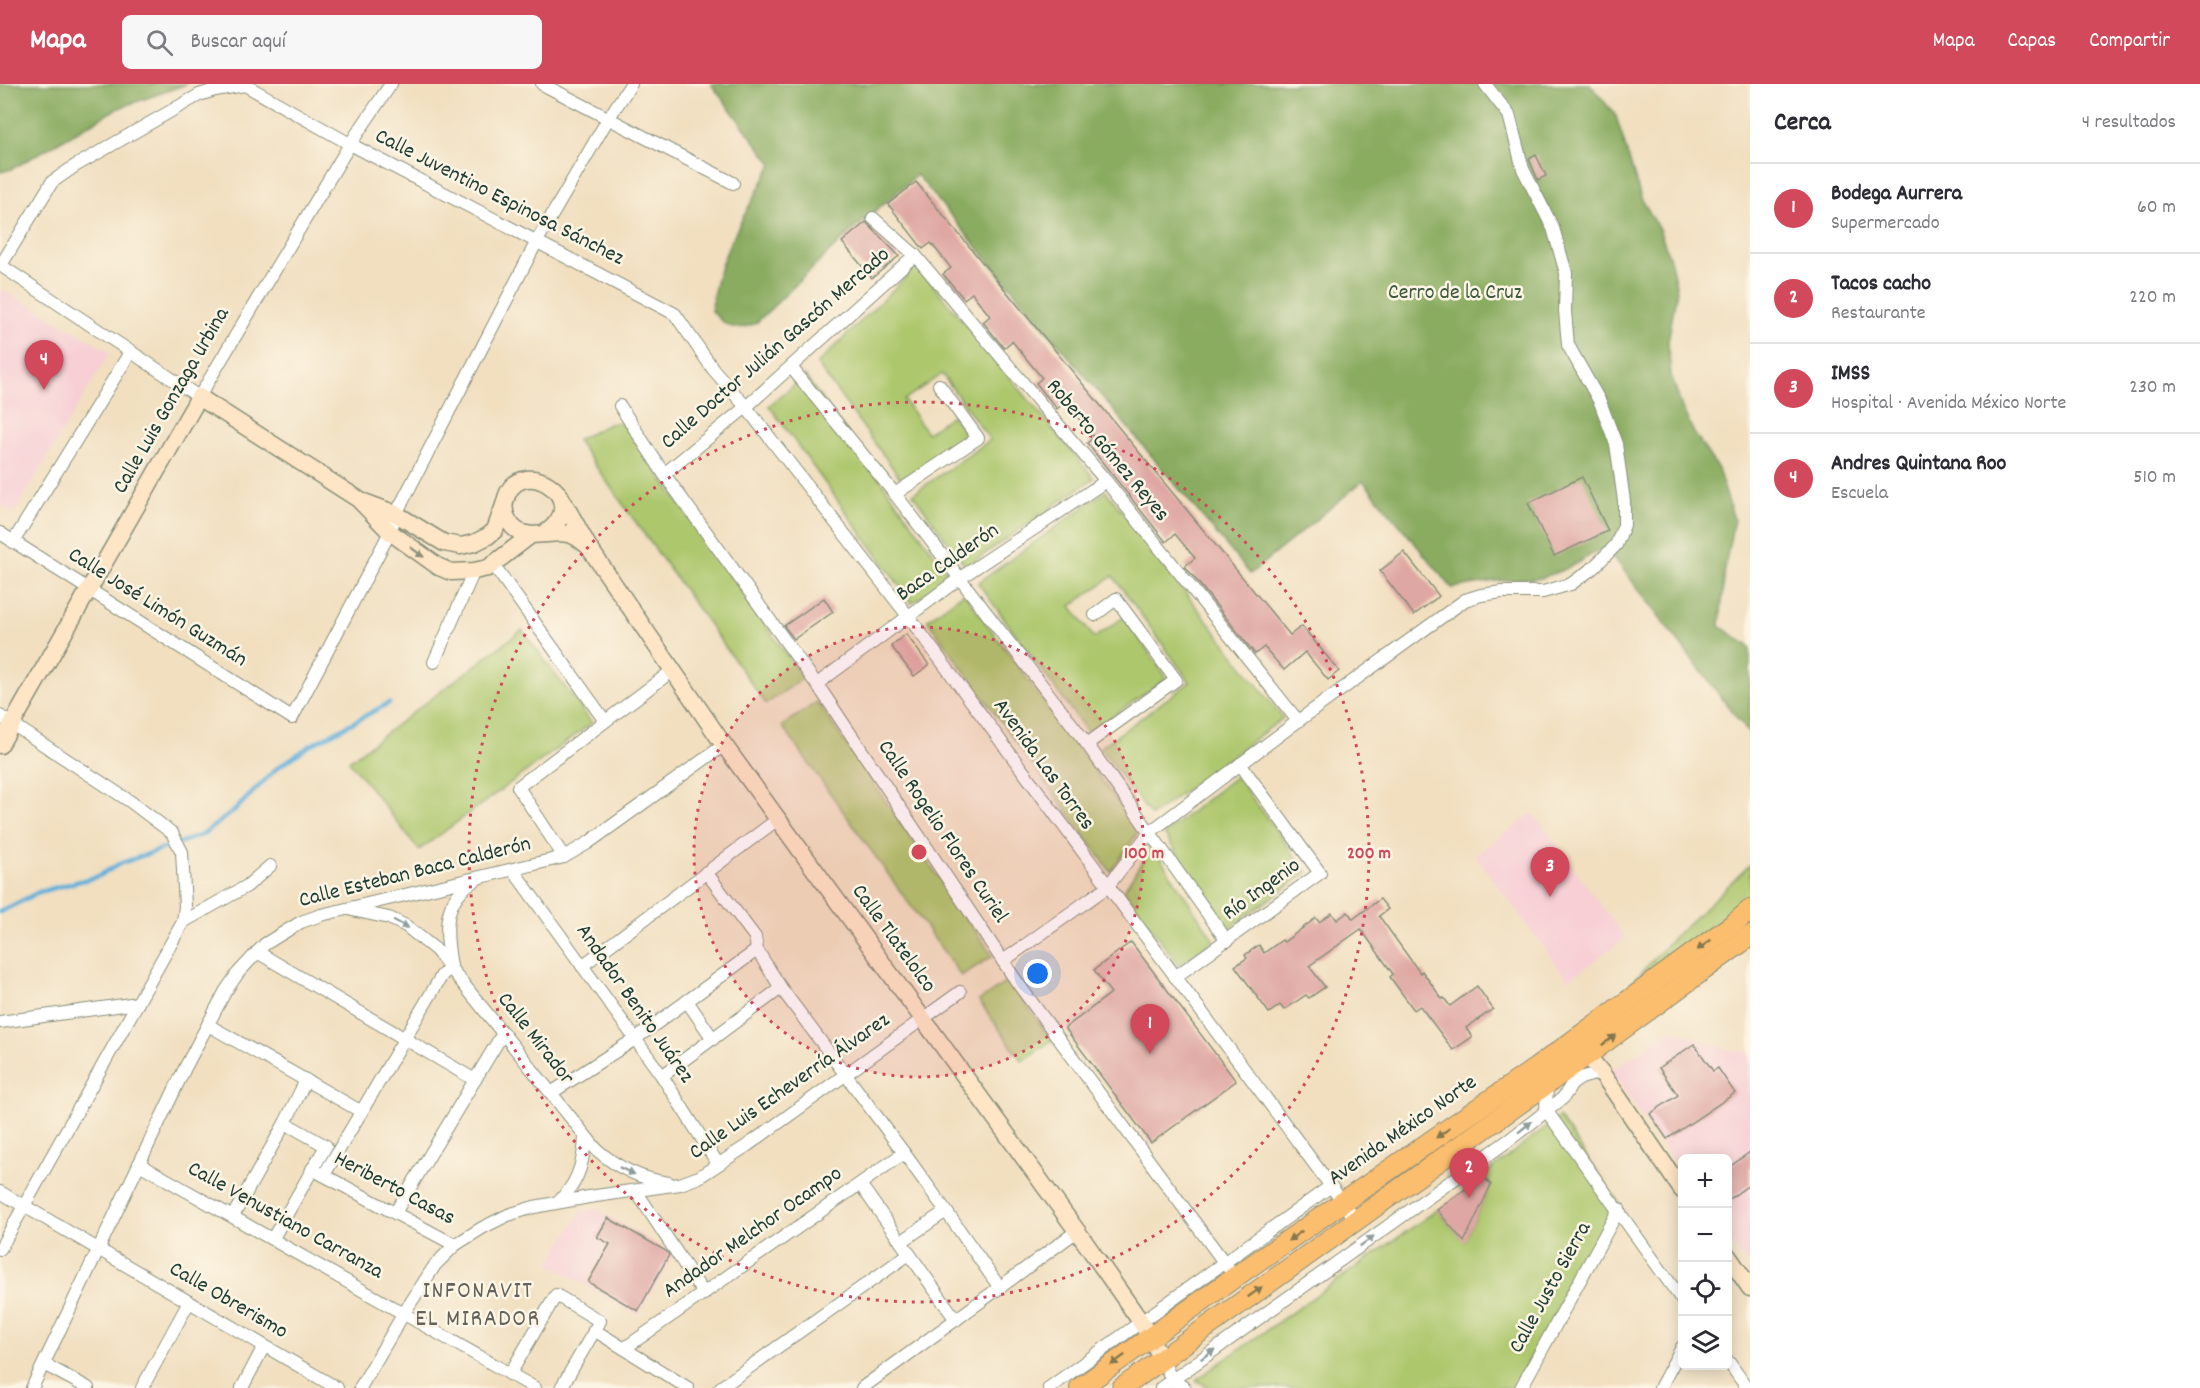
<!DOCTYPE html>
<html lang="es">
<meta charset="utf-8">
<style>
body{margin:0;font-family:Dekko,sans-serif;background:#f7f7f7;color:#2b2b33}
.controls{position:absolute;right:18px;bottom:18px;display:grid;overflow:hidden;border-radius:9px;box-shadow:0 3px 15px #0003}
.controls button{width:54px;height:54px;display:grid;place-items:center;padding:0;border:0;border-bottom:2px solid #e1e1e2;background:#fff;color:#2b2b33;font:30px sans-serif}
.you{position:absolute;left:1038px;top:890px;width:21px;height:21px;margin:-15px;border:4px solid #fff;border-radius:50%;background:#1a73e8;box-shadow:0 0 0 9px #1a73e833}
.badge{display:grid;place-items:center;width:39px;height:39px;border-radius:50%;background:#d1495b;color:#fff;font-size:20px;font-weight:700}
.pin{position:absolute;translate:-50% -50px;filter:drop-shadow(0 2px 3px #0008)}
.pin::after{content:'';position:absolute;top:32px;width:21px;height:18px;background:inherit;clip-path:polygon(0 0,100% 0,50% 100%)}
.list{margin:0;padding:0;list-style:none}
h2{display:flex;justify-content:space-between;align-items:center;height:78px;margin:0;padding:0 24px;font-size:26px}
h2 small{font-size:20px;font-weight:400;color:#7c7c81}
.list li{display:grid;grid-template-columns:39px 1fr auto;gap:18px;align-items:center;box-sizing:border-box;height:90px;padding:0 24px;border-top:2px solid #e1e1e2}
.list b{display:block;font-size:22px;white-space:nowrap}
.list p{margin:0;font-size:20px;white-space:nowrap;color:#7c7c81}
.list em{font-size:20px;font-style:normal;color:#7c7c81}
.icon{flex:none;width:33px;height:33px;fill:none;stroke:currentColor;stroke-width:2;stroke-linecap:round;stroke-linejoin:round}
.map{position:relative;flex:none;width:1750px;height:1304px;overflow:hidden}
header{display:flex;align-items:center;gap:36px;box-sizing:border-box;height:84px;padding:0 30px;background:#d1495b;color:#fff}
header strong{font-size:28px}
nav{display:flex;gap:33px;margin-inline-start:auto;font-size:21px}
.search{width:420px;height:54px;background:#f7f7f7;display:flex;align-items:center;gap:15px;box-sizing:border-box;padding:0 21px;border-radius:9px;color:#7c7c81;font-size:22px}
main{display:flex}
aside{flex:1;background:#fff}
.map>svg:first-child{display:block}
.built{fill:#f7cfd5}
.green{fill:#adc76d;stroke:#668250;stroke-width:1.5}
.forest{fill:#8aac60;stroke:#54744a;stroke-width:1.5}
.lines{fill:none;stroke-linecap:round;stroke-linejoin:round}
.stream{stroke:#5eafd9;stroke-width:4.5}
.building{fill:#dfa7a3}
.street-casing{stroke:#888e7a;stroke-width:14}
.secondary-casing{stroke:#888e7a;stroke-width:19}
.primary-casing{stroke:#888e7a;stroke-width:22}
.street{stroke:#fff;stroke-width:12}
.secondary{stroke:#fde5c5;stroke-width:16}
.primary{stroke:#fbbd6e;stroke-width:20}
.oneway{fill:#8e917c}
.oneway2{fill:#8f9e9a}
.oneway3{fill:#82774e}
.ring{fill:none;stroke:#d1495b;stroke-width:3;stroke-dasharray:3 6}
.labels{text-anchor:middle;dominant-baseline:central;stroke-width:5;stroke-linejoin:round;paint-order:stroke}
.street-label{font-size:22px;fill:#1f3d34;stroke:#fcf5e5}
.park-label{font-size:22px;fill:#3b593f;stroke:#fcf5e5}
.neighbourhood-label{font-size:24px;letter-spacing:1.5px;fill:#62625b;stroke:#fcf5e5}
.centre{fill:#d1495b;stroke:#fcf5e5;stroke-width:3}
.ring-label{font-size:18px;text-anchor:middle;font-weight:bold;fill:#d1495b;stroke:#fcf5e5;stroke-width:5;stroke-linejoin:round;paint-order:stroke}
</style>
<header>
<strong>Mapa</strong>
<div class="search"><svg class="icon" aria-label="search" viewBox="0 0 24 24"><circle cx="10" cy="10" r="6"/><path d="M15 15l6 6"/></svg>Buscar aquí</div>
<nav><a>Mapa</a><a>Capas</a><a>Compartir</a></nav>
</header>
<main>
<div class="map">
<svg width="1750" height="1304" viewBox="0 0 1750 1304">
<rect width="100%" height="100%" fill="#fcf5e5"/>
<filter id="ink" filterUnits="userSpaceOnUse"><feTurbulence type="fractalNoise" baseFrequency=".0167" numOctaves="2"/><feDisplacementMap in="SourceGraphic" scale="12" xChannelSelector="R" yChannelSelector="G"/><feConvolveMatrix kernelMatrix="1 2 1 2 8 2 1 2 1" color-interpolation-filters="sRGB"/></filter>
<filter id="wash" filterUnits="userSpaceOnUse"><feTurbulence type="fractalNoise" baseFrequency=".008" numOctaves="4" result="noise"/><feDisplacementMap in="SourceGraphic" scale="24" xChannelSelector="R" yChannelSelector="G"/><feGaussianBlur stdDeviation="1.35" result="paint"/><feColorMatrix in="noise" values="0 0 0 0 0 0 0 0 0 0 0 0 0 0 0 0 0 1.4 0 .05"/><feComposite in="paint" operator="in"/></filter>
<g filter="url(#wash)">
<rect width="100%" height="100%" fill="#f1dfc0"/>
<g class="built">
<path d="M0,204L110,268L14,429L0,421Z"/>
<path d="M1533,729L1625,854L1568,896L1475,771Z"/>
<path d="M1672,945L1729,966L1750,968V1186L1728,1154V1074H1682V1090L1611,987Z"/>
<path d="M596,1125L674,1170L638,1231L549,1180L581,1128Z"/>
</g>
<g class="green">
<path d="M917,182L1094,394L966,483L913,410L990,356L942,290L904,316L927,349L952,331L968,351L903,398L817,280Z"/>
<path d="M805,292L951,493L912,519L769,322Z"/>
<path d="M615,339H620L626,344L803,594L766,620L577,356L609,340Z"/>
<path d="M1106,407L1283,634L1151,732L1100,664L1190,598L1113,492L1071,522L1094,554L1124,533L1167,594L1088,649L978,499Z"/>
<path d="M964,509L1139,747L1111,788L927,536Z"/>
<path d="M522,546L592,639L419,766L349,677Z"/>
<path d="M817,618L993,872L961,892L782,642Z"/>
<path d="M1236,692L1307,788L1228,845L1164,750Z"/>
<path d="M1152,762L1214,856L1178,881L1124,806Z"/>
<path d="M1750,781V814L1692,859L1624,907L1673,854Z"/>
<path d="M1009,896L1052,956L1022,977L979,917Z"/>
<path d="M1559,1033L1619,1119L1513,1304H1210L1196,1296L1437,1126L1464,1157L1491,1101L1483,1092Z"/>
</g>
<g class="forest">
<path d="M0,0H187L116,25L12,85L0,88Z"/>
<path d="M711,0H1590L1616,32L1641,114L1659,145L1671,178L1677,206L1668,258L1671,291L1682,324L1694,349L1718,385L1734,435L1725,483L1720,542L1750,563V651L1619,480L1603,464L1568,484L1542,494L1495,497L1452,504L1363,397L1250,490L917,91L845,153L756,239C736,248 726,244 712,227C713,178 749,124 772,80Z"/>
</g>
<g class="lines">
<path class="stream" d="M0,828L39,808L99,792L119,780L202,751L235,726L277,684L311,661L389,619"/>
</g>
<g id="blocks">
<g class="building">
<path d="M1536,71L1546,92L1538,96L1529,75Z"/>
<path d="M916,98L1290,551L1302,542L1339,587L1328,596L1305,568L1284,586L1264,563L1255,570L1185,482L1195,474L1175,450L1166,458L1087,359L1094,353L1065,318L1057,325L1036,299L1042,294L1012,257L1004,264L983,238L990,232L972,209L964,215L943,190L951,184L931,159L923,165L888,120Z"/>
<path d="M866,138L899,172L872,194L842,158Z"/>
<path d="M1582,393L1608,447L1554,472L1528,419Z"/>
<path d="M1404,468L1439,512L1414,531L1380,487Z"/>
<path d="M824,514L833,528L794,555L784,542Z"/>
<path d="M906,550L929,581L914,592L891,562Z"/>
<path d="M1380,815L1388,825L1379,832L1420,889L1422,887L1442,915L1444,914L1450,922L1477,902L1493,925L1466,944L1472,953L1453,966L1420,922L1414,926L1390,893L1393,890L1361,845L1309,882L1325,903L1309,914L1306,911L1284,926L1280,921L1269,929L1235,882L1247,874L1245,871L1259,861L1264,869L1282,856L1284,858L1316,834L1319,838L1332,829L1337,836L1348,828L1353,835Z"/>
<path d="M1131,858L1236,997L1151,1059L1065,944L1111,909L1094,886Z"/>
<path d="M1694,960L1713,987L1718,984L1735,1009L1667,1055L1650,1030L1678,1011L1659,984Z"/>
<path d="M1750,1068V1100L1728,1116V1084Z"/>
<path d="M1483,1092L1491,1101L1464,1158L1437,1126Z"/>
<path d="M608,1134L666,1167L669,1171L638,1227L588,1198L610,1160L597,1153Z"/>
</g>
</g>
</g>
<g filter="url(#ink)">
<use href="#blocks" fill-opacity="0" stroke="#888e7a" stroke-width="1.5"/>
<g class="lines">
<defs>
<g id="street">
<path d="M542,0L733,99"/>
<path d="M873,134L915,171L1106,397L1298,637"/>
<path d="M0,181L199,313L350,60L391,0"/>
<path d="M1,181L52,98L75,82L199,11L215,6L245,1L350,60L675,230L713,285L746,323L908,532L1356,1136"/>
<path d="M791,283L895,410L1087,660L1227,857"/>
<path d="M620,322L664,390L823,609L1019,901L1235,1193"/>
<path d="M664,390L746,323L915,171"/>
<path d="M895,410L978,354L939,301"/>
<path d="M0,449L292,634L390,448L396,430L537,157L608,35L631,0"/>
<path d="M13,458L131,267"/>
<path d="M493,480L605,637"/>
<path d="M434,578L474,487"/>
<path d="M817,600L960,494L1106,397"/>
<path d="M0,632L131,718L172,749L182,768L185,822L183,838"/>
<path d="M1087,660L1176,596L1116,515L1095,531"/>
<path d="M564,773L518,703L672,587"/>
<path d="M513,786L662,992L718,1080"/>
<path d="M706,788L755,853L757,866L781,904L904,1069L946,1127"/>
<path d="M352,826L389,834L406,842L436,866L596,1065C617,1084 641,1095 669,1099"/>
<path d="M257,868L475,996"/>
<path d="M1003,877L1107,803L1150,748L1298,637L1465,516L1481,511L1502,508H1543L1571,500L1593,484L1616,461L1624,441V417L1616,360L1600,318L1568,261L1565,227L1566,189L1553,144L1523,85L1509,31L1485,0"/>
<path d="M451,882C445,847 441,815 477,795"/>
<path d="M582,882L778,735"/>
<path d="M1175,893L1320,789L1240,680"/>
<path d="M687,917L713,955"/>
<path d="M0,938L138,919"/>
<path d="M208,941L362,1028"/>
<path d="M662,992L781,904"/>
<path d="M1545,998L1547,1000L1546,1026L1682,1216"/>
<path d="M551,1009L635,955L757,866"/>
<path d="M139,1080L535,1304"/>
<path d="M312,1085L455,1161"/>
<path d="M324,1091L442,891L451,883"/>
<path d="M860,1100L901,1158"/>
<path d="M636,1107L704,1210"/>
<path d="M0,1108L337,1304"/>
<path d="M557,1118C577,1103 584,1077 585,1053"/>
<path d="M395,1129L503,949"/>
<path d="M233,1132L285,1039L306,996"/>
<path d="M273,1154L326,1062L285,1039"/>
<path d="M0,1165L183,838L247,802L270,782"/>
<path d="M956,1236L901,1158L946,1127L1000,1204"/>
<path d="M594,1246L688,1304"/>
<path d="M625,1264L904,1069"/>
<path d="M1162,1275L1172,1296L1185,1304"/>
<path d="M1728,1277L1747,1304"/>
<path d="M44,1280L88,1304"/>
<path d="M510,1290L556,1211L600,1237L561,1304"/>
<path d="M32,1304L185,984L225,908L238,889L265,860L301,838L321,831L564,773L588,759L724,661"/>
<path d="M142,1304L189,1218"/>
<path d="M242,1304L264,1262"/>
<path d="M360,1304L404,1229L435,1181L455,1161L482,1144L508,1131L534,1123L589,1113L680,1100L699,1093L748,1061L960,908"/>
<path d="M720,1304L909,1170"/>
<path d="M862,1304L1077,1147"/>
<path d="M1049,1304L1331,1102"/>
<path d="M1161,1304L1509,1056L1563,1014L1572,1000L1581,994L1601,988"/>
<path d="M1521,1304L1619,1125"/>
<path d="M1660,1304L1682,1263"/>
</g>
<g id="secondary">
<path d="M559,410L588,462L719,654L1077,1147L1141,1238L1162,1275"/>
<path d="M364,418L396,430L444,459L461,462L474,459L488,452L495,446L504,421"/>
<path d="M545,449C597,415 516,365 505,418C503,427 507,436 513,443C530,460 556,442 576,453C580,455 583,459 587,461"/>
<path d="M0,661L199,313L358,415L390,448L439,483L451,488L474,487L488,484L531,451"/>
<path d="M1579,961L1601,988L1682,1106"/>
<path d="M1728,1172L1750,1204"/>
</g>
<g id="primary">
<path d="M1080,1304L1235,1193L1536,984L1736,838L1750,826"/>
<path d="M1122,1304L1587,971L1750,852"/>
</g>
</defs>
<use href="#street" class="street-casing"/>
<use href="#secondary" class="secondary-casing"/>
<use href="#primary" class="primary-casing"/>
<use href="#street" class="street"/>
<use href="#secondary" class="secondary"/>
<use href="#primary" class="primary"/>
</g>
<defs><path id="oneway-solid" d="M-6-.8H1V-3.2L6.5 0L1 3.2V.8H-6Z" transform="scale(1.5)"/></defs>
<use class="oneway" href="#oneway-solid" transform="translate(417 468) rotate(36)"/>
<g class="oneway2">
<use href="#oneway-solid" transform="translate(401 840) rotate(28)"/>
<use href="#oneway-solid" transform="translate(1525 1043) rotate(-39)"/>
<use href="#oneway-solid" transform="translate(627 1087) rotate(25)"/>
<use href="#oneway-solid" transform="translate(1367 1157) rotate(-36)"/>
<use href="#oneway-solid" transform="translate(1208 1270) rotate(-35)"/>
</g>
<g class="oneway3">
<use href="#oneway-solid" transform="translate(1704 861) rotate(144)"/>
<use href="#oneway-solid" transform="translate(1609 956) rotate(-36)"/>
<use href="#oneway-solid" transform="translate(1443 1049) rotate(145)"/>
<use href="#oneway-solid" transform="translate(1295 1152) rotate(145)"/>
<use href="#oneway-solid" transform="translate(1255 1208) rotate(-36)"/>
<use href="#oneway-solid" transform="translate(1118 1276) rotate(144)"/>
</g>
</g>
<circle cx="919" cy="768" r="225" fill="#d1495b" fill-opacity=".12"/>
<g class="ring">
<circle cx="919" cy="768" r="225"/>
<circle cx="919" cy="768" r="450"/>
</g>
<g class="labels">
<g class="street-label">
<text transform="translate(499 114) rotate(27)">Calle Juventino Espinosa Sánchez</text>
<text transform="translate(776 265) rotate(-41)">Calle Doctor Julián Gascón Mercado</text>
<text transform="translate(172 317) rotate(-60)">Calle Luis Gonzaga Urbina</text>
<text transform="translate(1107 367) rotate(50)">Roberto Gómez Reyes</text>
<text transform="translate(948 479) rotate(-35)">Baca Calderón</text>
<text transform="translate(157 524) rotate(32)">Calle José Limón Guzmán</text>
<text transform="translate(1043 681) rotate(54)">Avenida Las Torres</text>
<text transform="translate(942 748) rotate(56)">Calle Rogelio Flores Curiel</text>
<text transform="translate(415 789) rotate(-14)">Calle Esteban Baca Calderón</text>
<text transform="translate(1262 806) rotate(-36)">Río Ingenio</text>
<text transform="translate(893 855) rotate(54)">Calle Tlatelolco</text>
<text transform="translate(634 920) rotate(55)">Andador Benito Juárez</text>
<text transform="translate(535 955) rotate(52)">Calle Mirador</text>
<text transform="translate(790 1003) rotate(-35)">Calle Luis Echeverría Álvarez</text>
<text transform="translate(1403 1047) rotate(-35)">Avenida México Norte</text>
<text transform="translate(394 1105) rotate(28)">Heriberto Casas</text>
<text transform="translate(285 1137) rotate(29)">Calle Venustiano Carranza</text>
<text transform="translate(753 1149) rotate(-35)">Andador Melchor Ocampo</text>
<text transform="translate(1551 1204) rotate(-61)">Calle Justo Sierra</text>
<text transform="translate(228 1217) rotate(30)">Calle Obrerismo</text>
</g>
<g class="park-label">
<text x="1455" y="209">Cerro de la Cruz</text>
</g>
<g class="neighbourhood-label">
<text x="478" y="1208">INFONAVIT<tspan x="478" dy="28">EL MIRADOR</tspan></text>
</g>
</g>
<circle cx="919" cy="768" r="9" class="centre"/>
<g class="ring-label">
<text x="1144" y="774">100 m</text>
<text x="1369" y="774">200 m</text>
</g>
</svg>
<div class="controls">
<button>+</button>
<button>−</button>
<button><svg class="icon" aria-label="locate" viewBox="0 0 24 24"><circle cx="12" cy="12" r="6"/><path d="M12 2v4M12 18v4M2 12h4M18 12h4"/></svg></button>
<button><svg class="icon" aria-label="layers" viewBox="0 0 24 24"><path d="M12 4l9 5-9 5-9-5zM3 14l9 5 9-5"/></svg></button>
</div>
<div class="you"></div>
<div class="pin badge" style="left:1150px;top:970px">1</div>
<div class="pin badge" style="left:1469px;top:1114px">2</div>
<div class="pin badge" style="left:1550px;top:813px">3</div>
<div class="pin badge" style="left:44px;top:306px">4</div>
</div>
<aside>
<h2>Cerca<small>4 resultados</small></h2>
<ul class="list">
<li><span class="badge">1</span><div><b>Bodega Aurrera</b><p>Supermercado</p></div><em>60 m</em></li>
<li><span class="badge">2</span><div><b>Tacos cacho</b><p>Restaurante</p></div><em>220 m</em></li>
<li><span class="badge">3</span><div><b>IMSS</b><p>Hospital · Avenida México Norte</p></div><em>230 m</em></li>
<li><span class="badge">4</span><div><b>Andres Quintana Roo</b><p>Escuela</p></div><em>510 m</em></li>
</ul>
</aside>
</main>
